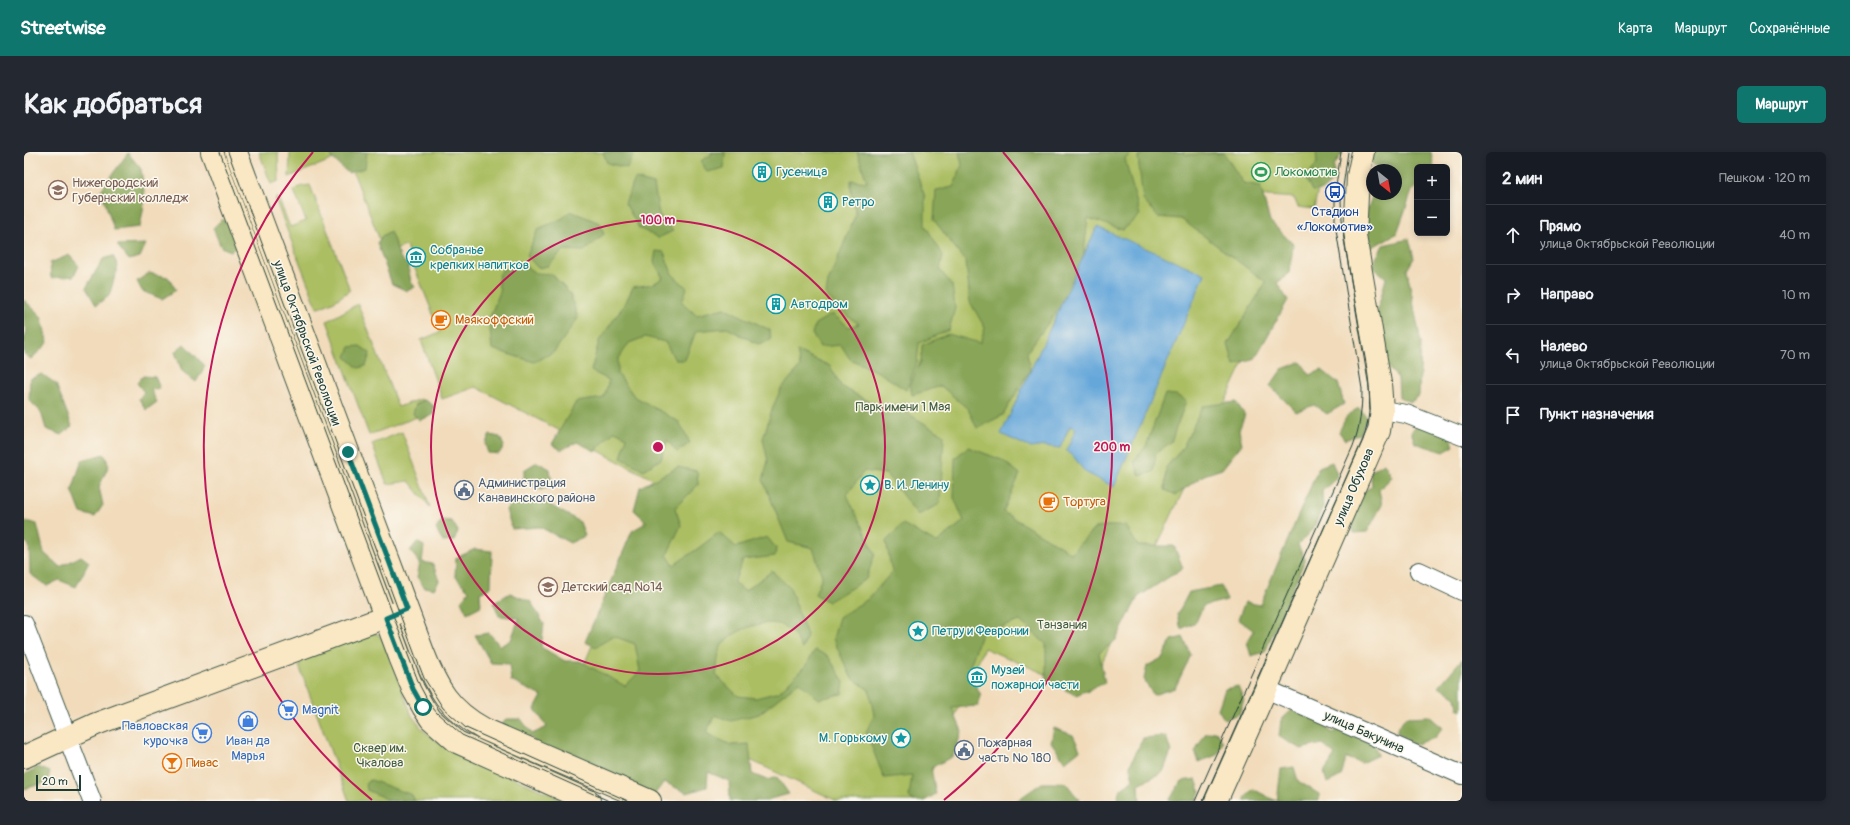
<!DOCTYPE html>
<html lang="ru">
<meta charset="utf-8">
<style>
body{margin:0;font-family:Pangolin,sans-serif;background:#242831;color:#f1f3f6}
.controls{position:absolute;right:12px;top:12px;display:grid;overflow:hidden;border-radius:6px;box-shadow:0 2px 6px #0003}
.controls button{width:36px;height:36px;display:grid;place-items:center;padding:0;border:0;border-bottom:1px solid #363941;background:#171b24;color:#f1f3f6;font:20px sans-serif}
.compass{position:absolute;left:1342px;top:12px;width:36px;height:36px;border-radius:50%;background:#171b24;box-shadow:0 2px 6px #0003;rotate:149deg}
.scale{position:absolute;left:12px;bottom:10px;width:45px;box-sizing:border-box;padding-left:4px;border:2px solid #1f3d34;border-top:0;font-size:11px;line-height:14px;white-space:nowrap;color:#1f3d34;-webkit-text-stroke:3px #fbf7ec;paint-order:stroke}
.stop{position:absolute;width:12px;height:12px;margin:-9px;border:3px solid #0f766e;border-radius:50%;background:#fff}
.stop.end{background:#0f766e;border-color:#fff;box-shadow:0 1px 4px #0008}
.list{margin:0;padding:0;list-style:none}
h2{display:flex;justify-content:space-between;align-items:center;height:52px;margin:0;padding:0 16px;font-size:17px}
h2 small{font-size:13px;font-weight:400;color:#9ea1a6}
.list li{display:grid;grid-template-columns:26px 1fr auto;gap:12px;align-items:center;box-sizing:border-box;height:60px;padding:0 16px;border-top:1px solid #363941}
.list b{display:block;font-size:15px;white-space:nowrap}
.list p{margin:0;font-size:13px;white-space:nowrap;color:#9ea1a6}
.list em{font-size:13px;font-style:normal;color:#9ea1a6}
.icon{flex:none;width:22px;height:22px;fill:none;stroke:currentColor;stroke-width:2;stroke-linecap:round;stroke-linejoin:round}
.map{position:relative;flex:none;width:1438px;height:649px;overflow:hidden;border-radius:6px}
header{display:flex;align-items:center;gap:24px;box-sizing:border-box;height:56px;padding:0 20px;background:#0f766e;color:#fff}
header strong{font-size:19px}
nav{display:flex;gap:22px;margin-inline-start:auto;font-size:14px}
.intro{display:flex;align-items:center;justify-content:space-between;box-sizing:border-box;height:96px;padding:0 24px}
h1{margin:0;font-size:28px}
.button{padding:10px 18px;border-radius:6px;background:#0f766e;color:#fff;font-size:14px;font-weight:700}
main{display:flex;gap:24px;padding:0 24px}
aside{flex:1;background:#171b24;border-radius:6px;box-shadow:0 2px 6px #0003}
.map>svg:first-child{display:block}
.green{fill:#abbe62;stroke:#657e4b}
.forest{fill:#88a558;stroke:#547146}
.water{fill:#66a7da;stroke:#427287}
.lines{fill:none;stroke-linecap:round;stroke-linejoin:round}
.street-casing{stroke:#3e5548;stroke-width:20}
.secondary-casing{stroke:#3e5548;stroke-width:24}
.street{stroke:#fff;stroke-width:18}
.secondary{stroke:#fae7c3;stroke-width:22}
.tram{stroke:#1f3d34;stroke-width:1}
.route{stroke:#0f766e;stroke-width:5}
.ring{fill:none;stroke:#c2185b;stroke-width:2}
.labels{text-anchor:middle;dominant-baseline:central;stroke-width:3;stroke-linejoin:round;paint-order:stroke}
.culture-label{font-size:13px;fill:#0d838f;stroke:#fbf7ec;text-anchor:start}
.leisure-label{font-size:13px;fill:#27864d;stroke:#fbf7ec;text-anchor:start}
.education-label{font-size:13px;fill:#785e54;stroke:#fbf7ec;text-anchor:start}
.transit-label{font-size:13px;fill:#164399;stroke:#fbf7ec}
.food-label{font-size:13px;fill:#c56008;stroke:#fbf7ec;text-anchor:start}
.street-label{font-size:13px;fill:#1f3d34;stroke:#fbf7ec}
.park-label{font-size:13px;fill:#425d40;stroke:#fbf7ec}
.service-label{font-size:13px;fill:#4e5e75;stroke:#fbf7ec;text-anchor:start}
.shop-label{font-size:13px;fill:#366cbe;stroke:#fbf7ec;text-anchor:start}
.centre{fill:#c2185b;stroke:#fbf7ec;stroke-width:2}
.ring-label{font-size:12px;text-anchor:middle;font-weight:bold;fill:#c2185b;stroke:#fbf7ec;stroke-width:3;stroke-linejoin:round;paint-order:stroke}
</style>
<header>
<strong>Streetwise</strong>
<nav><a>Карта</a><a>Маршрут</a><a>Сохранённые</a></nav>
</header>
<div class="intro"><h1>Как добраться</h1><a class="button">Маршрут</a></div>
<main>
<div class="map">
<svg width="1438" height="649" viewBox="0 0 1438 649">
<rect width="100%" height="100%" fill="#fbf7ec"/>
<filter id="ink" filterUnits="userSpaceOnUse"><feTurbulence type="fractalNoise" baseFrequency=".025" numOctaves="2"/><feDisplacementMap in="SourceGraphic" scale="8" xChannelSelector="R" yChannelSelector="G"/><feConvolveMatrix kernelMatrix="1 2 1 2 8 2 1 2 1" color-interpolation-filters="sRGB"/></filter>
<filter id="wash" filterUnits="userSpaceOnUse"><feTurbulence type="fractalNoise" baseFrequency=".012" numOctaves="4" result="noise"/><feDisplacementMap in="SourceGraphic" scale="16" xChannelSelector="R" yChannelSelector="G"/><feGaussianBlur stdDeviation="0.9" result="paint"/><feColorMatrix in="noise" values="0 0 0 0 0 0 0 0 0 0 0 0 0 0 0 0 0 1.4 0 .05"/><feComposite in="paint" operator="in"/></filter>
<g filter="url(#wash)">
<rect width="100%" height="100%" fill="#f1dbbb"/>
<g class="green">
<path d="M235,0H254L255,29L247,32Z"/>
<path d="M266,0H1302L1290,57L1274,55L1270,46L1206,41L1264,96L1220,210L1064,540L960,496L895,649H813L554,527L636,331L452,235L418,247L397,188L416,180L382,94L361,101L322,2L265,25Z"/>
<path d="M286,33L326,138C317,145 305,154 293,155L251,47L254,45L266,75L282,69L270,39L275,35Z"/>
<path d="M334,152L374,255L397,247L406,254L401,262L345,283L303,169Z"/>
<path d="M378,280L406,355L385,329L363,332L348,292Z"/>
<path d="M344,481L354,482L360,489L388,564L401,580L421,595L541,649H325L275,514L280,505Z"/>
</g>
<g class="forest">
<path d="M306,0H343L341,16L324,21L308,6Z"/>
<path d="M579,0H610V2L603,16L583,11Z"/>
<path d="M687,0H701L700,16L683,20L677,9L688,2Z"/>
<path d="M833,0H885L901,45V73L919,103L916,118L928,133L931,156L925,178L895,191L893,211L882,238L856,221L826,207L817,193L796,195L788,182L791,172L808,162L825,175L835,172L822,163L802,143L804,130L832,62L827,39V28L843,30Z"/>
<path d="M935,0H1109L1101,7L1116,63L1099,78L1064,66L1058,117L1043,145L1003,200L1006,218L979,263L953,276L944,257L917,234L888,243L886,232L897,209L898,193L924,182L956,191L961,176L946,150L942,110L910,68L912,38L929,35L938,13Z"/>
<path d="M1122,0H1159L1163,3L1200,1L1219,31L1236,34L1246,69L1269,92L1266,121L1253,131L1264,148L1231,206L1210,213L1204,192L1242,130L1157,67L1134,65L1119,48L1114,5Z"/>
<path d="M1292,0H1319L1310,14V28L1299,38L1288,39L1282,28L1293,11Z"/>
<path d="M1343,0H1407L1410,15H1393V35L1388,39L1373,81L1347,96L1335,81L1349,42H1372V18H1355L1342,5Z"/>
<path d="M104,1L117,17L121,47L116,75L90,78L77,38Z"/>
<path d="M611,27L630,32L635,63L649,79L634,86L615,76L601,51Z"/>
<path d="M546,59L576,71L580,82L560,99L540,98L524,114L514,116L503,104L514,77L539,66Z"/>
<path d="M197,68L211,69L219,90L207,99L197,95L189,76Z"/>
<path d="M366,79L376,105L384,114L387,130L391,135L383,139L368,132L353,91L358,84Z"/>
<path d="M1385,87L1390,106L1383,118L1397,191L1395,244L1387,250L1375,245L1374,226L1356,208L1350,172L1362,126L1348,114L1359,93Z"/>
<path d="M122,92L116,105L105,108L93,93Z"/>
<path d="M632,99L640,100L648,122L663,136L658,150L672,163L701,156L746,178L747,188L734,192L703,176L672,179L661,208H651L641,190L621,185L605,191L594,208V222L610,244L655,270L666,291L653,300L643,288L637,307L620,318L597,306L603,285L591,279L571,299L553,290L537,298L528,292L552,250L580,246L585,228L567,219L575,189L602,150L609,135L629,132L639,126L630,110Z"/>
<path d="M45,103L55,114L50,124L27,126L26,111Z"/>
<path d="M89,104L94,114L85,144L72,153L62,136L79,107Z"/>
<path d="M495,109L511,121L528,122L546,142L554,166L530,200L510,210L468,197L465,167L476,140L474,130L475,122L483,113Z"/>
<path d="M125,121L144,125L152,138L138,147L118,139L113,129Z"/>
<path d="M0,148L17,164L24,191L7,207L0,202V187L3,178L0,175Z"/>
<path d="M160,192L181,214L172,230L158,219L151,200Z"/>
<path d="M336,194L346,201L342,214L334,216L322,205L326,195Z"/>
<path d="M773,199L806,214L817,234L856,256L871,254L920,283L916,352L894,363L862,322L840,319L823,343L851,402L842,427L804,450L791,442L798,424L789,396L764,390L739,328L744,309L739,287L748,257L757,237L776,215Z"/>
<path d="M1277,210L1286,223L1298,218L1314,231L1320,252L1303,262L1290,253L1272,260L1246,234L1258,217Z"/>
<path d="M18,222L32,232L48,274L38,283L22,277L17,260L5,248L6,227Z"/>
<path d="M119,224L131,225L136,236L127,238L133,250L122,258L115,247L120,240L113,231Z"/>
<path d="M1141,242L1152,243L1162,249L1147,290L1132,301L1129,320L1116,324L1110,309L1122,294Z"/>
<path d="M401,248L410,254L409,263L396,268L389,262L392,252Z"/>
<path d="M1212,250L1221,263L1215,278L1218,292L1198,317L1180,323L1152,343L1141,338L1142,315L1158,297L1179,254Z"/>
<path d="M1335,256L1343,265L1336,282L1321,288L1315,280C1322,266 1321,263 1335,256Z"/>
<path d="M1396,270L1426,283L1430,294L1420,300L1391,291L1387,279Z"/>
<path d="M466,283L476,285L480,294L475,302L464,301L461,292Z"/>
<path d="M944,295L978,308L996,322L979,360L1047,401L1071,376L1082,374H1102L1114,394H1150L1159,416L1114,445L1092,488L1075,501L1081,531L1052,543L1022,529V492L996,469L957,482L944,520L957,543L954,554L928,556L938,579L929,604L907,616L912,642L900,649H889L885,645L888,623L860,626L842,580L850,563L845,538L827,525L809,487L815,465L844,447L868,420L862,389L879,372L912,391L940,369L930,346L931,306Z"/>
<path d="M80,302L85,313L75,335L79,353L71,365L57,361L48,338L58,308Z"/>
<path d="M513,310L526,317L528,333L517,338L500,328V318Z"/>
<path d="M1308,310L1314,325L1298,339L1299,355L1288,379L1274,393L1281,408L1241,500L1227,504L1223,490L1230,479L1214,467L1221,450L1236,453L1295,315Z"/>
<path d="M1360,311L1368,325L1355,338L1358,353L1343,380L1330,381L1328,370L1339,340L1348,334L1346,320Z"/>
<path d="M654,315L673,319L674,333L651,356L657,373L643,403L650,413L676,395L695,380L712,395L743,385L752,396L751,404L719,408L710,431L721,439L748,419L766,436L783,483L778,497C773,487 769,479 759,474C743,465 705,479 697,495C693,502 694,515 692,523L714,544L732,546L755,540L782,513L791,498L804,504L820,530L818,542L795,547L775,530L735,562L707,569L691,563L682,581L707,593L725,592L728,622L743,628L753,625L765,642L746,647L745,649H706L705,629L684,620L683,635L663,641L640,630L630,643L513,595L507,585L484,589L476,576L482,567H497L508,582L523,575L511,557L518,544L487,529L485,512L467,511L451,483L465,481L476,494L487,488L495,466L475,464L470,451L486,441L507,450L520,472L517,495L541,509H556L601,534L616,519L611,492L589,484L572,495L561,490L608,379L623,370L610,358L616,335Z"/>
<path d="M491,346L519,349L556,370L561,384L546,391L516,375L488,377L482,358Z"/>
<path d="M418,368L428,369L434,379L430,389L419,390L412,377Z"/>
<path d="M2,369L13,372L20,401L36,415L57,404L65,410L52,435L35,428L23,434L6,422L5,393L0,389V372Z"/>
<path d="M393,390L400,394L398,410L409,412L415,429L410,437L400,435L393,425L396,411L386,399Z"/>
<path d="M451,397L468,399L467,435L456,441L457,454L443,461L437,449L445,439L431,424L432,406Z"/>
<path d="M1197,434L1203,448L1179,454L1172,470L1157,477L1153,463L1165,440Z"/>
<path d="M1159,485L1167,503L1151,536L1129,543L1120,527L1123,514L1138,506L1148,488Z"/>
<path d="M1438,507V559L1434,557L1432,545L1415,534Z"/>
<path d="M1214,534L1220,548L1215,562L1200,567L1194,557L1201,537Z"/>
<path d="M1268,558L1300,571L1307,581L1317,576L1349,589L1354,603L1337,611L1322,606L1317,624L1303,631L1300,620L1311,603L1298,592L1277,597L1255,585L1257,568Z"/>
<path d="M1405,564L1419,576L1411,586L1389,593L1372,579L1381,565Z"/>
<path d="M1030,576L1049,583L1056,598L1041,610L1027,590Z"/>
<path d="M1192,579L1199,590L1193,603L1175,610L1171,600L1181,582Z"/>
<path d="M1142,584L1147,600L1139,620L1115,632L1116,649H1093L1095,639L1109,628L1106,613L1119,586Z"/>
<path d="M14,615L26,620L23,630L0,637V623Z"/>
<path d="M1270,615L1274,629L1295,642V649H1253L1257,617Z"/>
<path d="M1172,627L1176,639L1172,649H1145L1157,629Z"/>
<path d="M347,628L388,643L391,649H367L343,638L342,631Z"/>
<path d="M1018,631H1042L1056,649H992Z"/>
<path d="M1229,637L1252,649H1221V646Z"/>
</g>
<path class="water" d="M1073,75L1181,122L1090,335L1061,320L1050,305L1042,299L1052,277L1046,274L1036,296L1021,294L1007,296L977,282Z"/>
</g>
<g filter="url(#ink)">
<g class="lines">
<defs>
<g id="street">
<path d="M1358,258L1382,262L1438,284"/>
<path d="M1395,419L1438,439"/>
<path d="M0,472L68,649"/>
<path d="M1242,537L1438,623"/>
</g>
<g id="secondary">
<path d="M188,0L376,505L389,537L399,555L407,567L433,590L565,649"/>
<path d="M212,0L399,500C413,536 425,558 460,577L626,649"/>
<path d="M0,605L72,572L375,460"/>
<path d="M1192,649L1242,537L1355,279L1358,258L1356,231L1331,84L1334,24L1339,0"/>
</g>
</defs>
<use href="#street" class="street-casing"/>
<use href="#secondary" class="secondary-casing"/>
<use href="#street" class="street"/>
<use href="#secondary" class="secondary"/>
<g class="tram">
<path d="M196,0L384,503L396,534L405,551L413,561L438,583L585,649"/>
<path d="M204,0L391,503L400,526L419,556L442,576L604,649"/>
<path d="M1171,649L1329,294C1336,275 1338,258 1338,237L1311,71V40L1317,0"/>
<path d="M1179,649L1339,288C1352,249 1343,218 1336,179C1330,142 1322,105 1318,67L1317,49L1324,0"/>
</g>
</g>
</g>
<g class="lines" filter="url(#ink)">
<path class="route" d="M324,300L383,457L362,466L389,537L399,555"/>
</g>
<g class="ring">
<circle cx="634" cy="295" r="227"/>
<path d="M348 648A454 454 0 0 1 289 0M979 0A454 454 0 0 1 920 648"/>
</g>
<defs>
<symbol id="building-ring" viewBox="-11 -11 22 22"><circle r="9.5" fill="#fbf7ec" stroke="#0f9aa8" stroke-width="1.5"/><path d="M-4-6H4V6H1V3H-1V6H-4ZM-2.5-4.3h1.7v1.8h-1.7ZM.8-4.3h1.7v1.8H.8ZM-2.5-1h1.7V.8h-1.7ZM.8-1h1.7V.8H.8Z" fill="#0f9aa8"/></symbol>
<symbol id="stadium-ring" viewBox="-11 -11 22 22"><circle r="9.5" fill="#fbf7ec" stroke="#2e9e5b" stroke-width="1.5"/><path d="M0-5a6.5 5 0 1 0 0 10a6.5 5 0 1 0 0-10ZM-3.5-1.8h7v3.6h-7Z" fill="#2e9e5b"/></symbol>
<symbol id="university-ring" viewBox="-11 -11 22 22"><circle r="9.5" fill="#fbf7ec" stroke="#8d6e63" stroke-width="1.5"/><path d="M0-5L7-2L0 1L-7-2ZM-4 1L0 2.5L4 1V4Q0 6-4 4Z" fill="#8d6e63"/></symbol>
<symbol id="bus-ring" viewBox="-11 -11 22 22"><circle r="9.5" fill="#fbf7ec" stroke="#1a4fb4" stroke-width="1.5"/><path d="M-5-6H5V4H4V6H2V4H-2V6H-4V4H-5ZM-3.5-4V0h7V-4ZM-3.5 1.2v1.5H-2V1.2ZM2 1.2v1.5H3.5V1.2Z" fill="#1a4fb4"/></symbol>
<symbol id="museum-ring" viewBox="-11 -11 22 22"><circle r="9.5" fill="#fbf7ec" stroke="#0f9aa8" stroke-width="1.5"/><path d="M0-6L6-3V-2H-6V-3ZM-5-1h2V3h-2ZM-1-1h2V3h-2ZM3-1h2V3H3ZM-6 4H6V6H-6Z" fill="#0f9aa8"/></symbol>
<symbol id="cafe-ring" viewBox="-11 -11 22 22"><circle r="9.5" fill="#fbf7ec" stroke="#e8710a" stroke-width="1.5"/><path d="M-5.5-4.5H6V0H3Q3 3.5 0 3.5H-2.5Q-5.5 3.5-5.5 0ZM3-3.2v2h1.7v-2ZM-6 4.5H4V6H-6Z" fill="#e8710a"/></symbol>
<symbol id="sight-ring" viewBox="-11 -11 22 22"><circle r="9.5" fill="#fbf7ec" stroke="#0f9aa8" stroke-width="1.5"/><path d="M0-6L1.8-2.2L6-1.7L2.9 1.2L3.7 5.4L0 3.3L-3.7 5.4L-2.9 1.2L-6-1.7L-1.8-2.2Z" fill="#0f9aa8"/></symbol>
<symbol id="civic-ring" viewBox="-11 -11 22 22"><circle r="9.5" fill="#fbf7ec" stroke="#5c6f8a" stroke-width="1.5"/><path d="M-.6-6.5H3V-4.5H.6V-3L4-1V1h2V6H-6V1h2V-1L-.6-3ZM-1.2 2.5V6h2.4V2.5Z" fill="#5c6f8a"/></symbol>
<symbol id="school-ring" viewBox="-11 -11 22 22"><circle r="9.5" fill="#fbf7ec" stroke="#8d6e63" stroke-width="1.5"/><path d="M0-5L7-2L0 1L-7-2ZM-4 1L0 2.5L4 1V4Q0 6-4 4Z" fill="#8d6e63"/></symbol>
<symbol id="supermarket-ring" viewBox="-11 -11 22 22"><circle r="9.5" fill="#fbf7ec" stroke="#3f7fe0" stroke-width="1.5"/><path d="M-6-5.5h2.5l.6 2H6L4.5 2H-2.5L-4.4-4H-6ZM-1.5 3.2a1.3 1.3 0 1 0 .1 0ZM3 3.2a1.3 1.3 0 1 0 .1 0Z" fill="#3f7fe0"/></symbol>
<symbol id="shop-ring" viewBox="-11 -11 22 22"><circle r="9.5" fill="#fbf7ec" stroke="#3f7fe0" stroke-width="1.5"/><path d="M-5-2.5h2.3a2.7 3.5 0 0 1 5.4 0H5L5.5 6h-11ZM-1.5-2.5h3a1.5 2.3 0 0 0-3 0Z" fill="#3f7fe0"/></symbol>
<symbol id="bar-ring" viewBox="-11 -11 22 22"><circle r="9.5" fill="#fbf7ec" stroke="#e8710a" stroke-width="1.5"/><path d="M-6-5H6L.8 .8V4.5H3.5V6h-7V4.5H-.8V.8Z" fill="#e8710a"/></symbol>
</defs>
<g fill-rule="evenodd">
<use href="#building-ring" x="727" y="9" width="22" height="22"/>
<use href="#stadium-ring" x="1226" y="9" width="22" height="22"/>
<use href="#university-ring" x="23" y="27" width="22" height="22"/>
<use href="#bus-ring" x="1300" y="29" width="22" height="22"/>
<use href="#building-ring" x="793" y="39" width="22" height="22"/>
<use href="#museum-ring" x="381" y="94" width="22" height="22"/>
<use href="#building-ring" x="741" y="141" width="22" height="22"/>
<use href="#cafe-ring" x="406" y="157" width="22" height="22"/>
<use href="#sight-ring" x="835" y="322" width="22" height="22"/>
<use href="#civic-ring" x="429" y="327" width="22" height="22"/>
<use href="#cafe-ring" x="1014" y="339" width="22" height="22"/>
<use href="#school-ring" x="513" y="424" width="22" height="22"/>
<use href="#sight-ring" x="883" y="468" width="22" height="22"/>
<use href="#museum-ring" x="942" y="514" width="22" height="22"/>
<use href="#supermarket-ring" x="253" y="547" width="22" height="22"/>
<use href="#shop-ring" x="213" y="558" width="22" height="22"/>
<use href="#supermarket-ring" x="167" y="570" width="22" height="22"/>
<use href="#sight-ring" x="866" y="575" width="22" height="22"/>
<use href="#civic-ring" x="929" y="587" width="22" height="22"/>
<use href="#bar-ring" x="137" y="600" width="22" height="22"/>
</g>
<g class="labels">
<g class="culture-label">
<text x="752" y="20">Гусеница</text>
<text x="818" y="50">Ретро</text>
<text x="406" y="98">Собранье<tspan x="406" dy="15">крепких напитков</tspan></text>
<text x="766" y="152">Автодром</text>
<text x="860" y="333">В. И. Ленину</text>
<text x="908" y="479">Петру и Февронии</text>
<text x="967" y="518">Музей<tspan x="967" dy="15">пожарной части</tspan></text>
<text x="863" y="586" text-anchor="end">М. Горькому</text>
</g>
<g class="leisure-label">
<text x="1251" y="20">Локомотив</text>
</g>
<g class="education-label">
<text x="48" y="31">Нижегородский<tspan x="48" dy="15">Губернский колледж</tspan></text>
<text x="538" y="435">Детский сад №14</text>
</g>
<g class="transit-label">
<text x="1311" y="60">Стадион<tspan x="1311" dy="15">«Локомотив»</tspan></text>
</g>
<g class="food-label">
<text x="431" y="168">Маякоффский</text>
<text x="1039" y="350">Тортуга</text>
<text x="162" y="611">Пивас</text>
</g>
<g class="street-label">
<text transform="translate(283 191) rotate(70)">улица Октябрьской Революции</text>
<text transform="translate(1330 335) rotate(-67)">улица Обухова</text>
<text transform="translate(1340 580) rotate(24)">улица Бакунина</text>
</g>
<g class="park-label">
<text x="879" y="255">Парк имени 1 Мая</text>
<text x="1038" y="473">Танзания</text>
<text x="356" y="596">Сквер им.<tspan x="356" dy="15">Чкалова</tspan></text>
</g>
<g class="service-label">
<text x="454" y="331">Администрация<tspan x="454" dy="15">Канавинского района</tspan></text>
<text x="954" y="591">Пожарная<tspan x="954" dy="15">часть № 180</tspan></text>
</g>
<g class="shop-label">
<text x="278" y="558">Magnit</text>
<text x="164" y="574" text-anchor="end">Павловская<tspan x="164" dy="15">курочка</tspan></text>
<text x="224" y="589" text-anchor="middle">Иван да<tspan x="224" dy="15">Марья</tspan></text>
</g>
</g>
<circle cx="634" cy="295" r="6" class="centre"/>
<g class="ring-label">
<text x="634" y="72">100 m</text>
<text x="1088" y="299">200 m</text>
</g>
</svg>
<div class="controls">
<button>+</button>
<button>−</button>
</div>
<svg class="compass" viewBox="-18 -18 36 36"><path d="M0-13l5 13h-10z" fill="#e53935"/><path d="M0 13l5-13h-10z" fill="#9ea1a6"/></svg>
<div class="scale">20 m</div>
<div class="stop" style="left:399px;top:555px"></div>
<div class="stop end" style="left:324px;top:300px"></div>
</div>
<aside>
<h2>2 мин<small>Пешком · 120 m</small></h2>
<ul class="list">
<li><svg class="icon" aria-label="ahead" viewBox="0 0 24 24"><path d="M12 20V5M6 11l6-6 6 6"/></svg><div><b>Прямо</b><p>улица Октябрьской Революции</p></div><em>40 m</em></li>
<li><svg class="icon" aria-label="right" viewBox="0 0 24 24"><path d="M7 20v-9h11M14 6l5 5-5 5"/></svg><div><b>Направо</b></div><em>10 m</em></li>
<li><svg class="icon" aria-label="left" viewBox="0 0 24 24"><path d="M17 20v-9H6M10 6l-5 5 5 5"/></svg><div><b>Налево</b><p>улица Октябрьской Революции</p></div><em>70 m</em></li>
<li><svg class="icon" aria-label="arrive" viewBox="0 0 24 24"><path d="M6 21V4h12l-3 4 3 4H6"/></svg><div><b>Пункт назначения</b></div></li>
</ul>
</aside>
</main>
